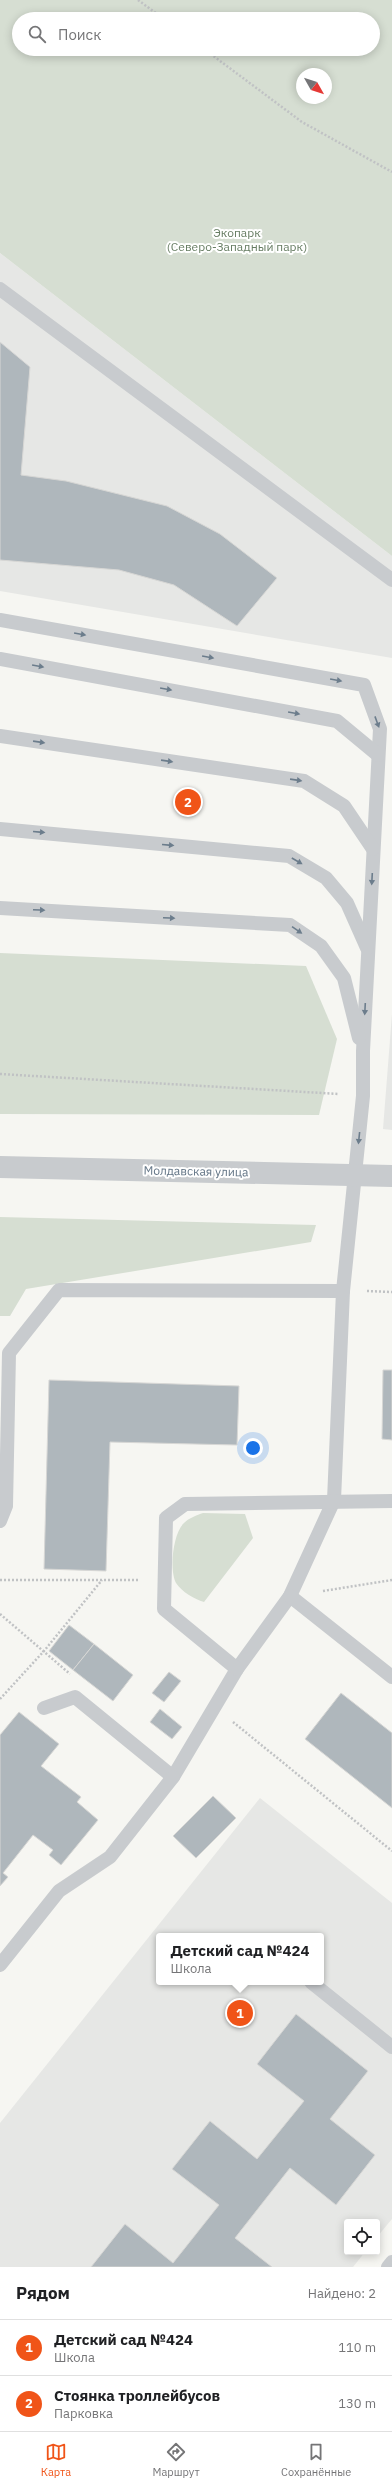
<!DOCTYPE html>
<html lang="ru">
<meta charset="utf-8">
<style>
body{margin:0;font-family:"IBM Plex Sans",sans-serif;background:#f6f6f6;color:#202124}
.controls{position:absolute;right:12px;bottom:12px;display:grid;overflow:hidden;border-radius:4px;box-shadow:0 2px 10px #0003}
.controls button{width:36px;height:36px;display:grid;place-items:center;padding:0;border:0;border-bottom:1px solid #e0e0e0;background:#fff;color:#202124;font:20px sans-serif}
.compass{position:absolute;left:296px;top:68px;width:36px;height:36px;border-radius:50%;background:#fff;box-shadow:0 2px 10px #0003;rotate:129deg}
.you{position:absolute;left:253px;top:1448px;width:14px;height:14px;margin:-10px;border:3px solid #fff;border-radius:50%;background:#1a73e8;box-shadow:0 0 0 6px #1a73e833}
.badge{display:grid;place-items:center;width:26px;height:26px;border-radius:50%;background:#f05418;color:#fff;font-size:13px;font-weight:700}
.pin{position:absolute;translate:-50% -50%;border:2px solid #fff;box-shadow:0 1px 4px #0006}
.popup{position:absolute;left:156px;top:1933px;width:168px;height:52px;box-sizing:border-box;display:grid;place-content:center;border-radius:4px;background:#fff;filter:drop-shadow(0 1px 3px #0005);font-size:13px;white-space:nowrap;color:#757577}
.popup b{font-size:15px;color:#202124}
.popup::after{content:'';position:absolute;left:50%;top:100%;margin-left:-8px;border:8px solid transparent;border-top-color:#fff}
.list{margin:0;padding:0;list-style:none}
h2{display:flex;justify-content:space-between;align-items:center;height:52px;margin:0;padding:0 16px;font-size:17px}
h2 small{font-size:13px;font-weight:400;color:#757577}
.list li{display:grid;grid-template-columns:26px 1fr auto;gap:12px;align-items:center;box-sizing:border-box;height:56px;padding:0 16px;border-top:1px solid #e0e0e0}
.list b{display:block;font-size:15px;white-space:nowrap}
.list p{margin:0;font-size:13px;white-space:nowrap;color:#757577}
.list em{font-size:13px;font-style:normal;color:#757577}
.icon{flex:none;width:22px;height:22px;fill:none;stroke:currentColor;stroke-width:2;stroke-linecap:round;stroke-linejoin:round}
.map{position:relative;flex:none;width:392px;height:2267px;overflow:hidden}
.search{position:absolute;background:#fff;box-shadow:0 2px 10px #0003;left:12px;right:12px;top:12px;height:44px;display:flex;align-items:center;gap:10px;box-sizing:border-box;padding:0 14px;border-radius:22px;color:#757577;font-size:15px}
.sheet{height:164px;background:#fff}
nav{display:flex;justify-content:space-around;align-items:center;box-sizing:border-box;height:56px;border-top:1px solid #e0e0e0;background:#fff;font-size:11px;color:#757577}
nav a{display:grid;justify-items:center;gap:2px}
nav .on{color:#f05418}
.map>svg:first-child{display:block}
.built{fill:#e6e7e5;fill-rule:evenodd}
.green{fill:#d6ded2;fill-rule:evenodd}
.building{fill:#afb7bc;stroke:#d7d7d5}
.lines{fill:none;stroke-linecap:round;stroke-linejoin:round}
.path{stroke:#c0c2c4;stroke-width:2.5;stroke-dasharray:2 2;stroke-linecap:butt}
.service{stroke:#c8cbce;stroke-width:14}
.tertiary{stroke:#c8cbce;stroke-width:22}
.oneway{fill:#6c7d8c}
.labels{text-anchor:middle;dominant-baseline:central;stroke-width:4;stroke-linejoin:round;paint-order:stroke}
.park-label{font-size:12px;fill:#667c62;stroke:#fff}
.street-label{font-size:12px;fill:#627485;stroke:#fff}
</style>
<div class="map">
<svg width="392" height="2267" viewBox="0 0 392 2267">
<rect width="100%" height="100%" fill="#f6f6f2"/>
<g class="built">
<path d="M0,253L392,556V658L0,591Z"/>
<path d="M392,1014V1130L383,1129Z"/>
<path d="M260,1798L392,1903V2219L377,2237V2222H347V2252H365L353,2267H0V2123ZM159,1936H321V1982H159Z"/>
</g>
<g class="green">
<path d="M0,0H392V556L0,253ZM19,19H373V49H19ZM302,74H326V98H302Z"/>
<path d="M0,953L306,966L337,1039L319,1115L0,1114Z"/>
<path d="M0,1217L316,1225L311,1242L26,1289L10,1316H0Z"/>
<path d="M203,1513L245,1514L253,1538L204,1602C194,1599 182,1592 176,1583C169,1570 173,1533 184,1523C189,1518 197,1515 203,1513Z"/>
</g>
<g class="building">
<path d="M0,342L30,367L21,475L66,481L167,506L220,534L277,578L237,626L174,585L119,570L0,560Z"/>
<path d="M383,1370H392V1440L382,1439Z"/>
<path d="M49,1380L239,1386L237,1445L110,1442L106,1571L44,1569Z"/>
<path d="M69,1625L94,1644L73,1670L49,1651Z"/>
<path d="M94,1644L133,1675L113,1701L73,1670Z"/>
<path d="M169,1672L181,1681L164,1702L152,1693Z"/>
<path d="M341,1693L392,1733V1808L305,1739Z"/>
<path d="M160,1709L182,1727L172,1739L150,1722Z"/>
<path d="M19,1712L59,1744L41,1766L81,1797L77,1802L98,1820L61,1865L49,1855L53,1850L33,1835L3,1873L8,1877L0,1886V1735Z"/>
<path d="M213,1796L236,1818L196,1858L173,1836Z"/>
<path d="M296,2014L368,2071L330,2119L375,2155L336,2205L290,2168L235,2238L272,2267H91L125,2224L173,2263L219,2205L172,2169L210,2121L257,2159L304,2101L257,2064Z"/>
</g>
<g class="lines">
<g class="path">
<path d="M138,0L164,19"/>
<path d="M204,49L302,122L392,172"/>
<path d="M0,1074L339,1094"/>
<path d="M367,1291L392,1292"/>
<path d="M0,1580H139"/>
<path d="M323,1591L392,1580"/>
<path d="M0,1614L70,1674"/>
<path d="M0,1699L44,1651L102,1580"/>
<path d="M233,1722L392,1851"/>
</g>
<g class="service">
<path d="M0,289L392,580"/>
<path d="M0,620L364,685L380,729L363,1051V1096L343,1291L334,1500L290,1596L237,1669L173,1777L75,1697L44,1708"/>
<path d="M0,659L337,721L378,755"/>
<path d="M0,736L304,781L344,806L373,849"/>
<path d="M0,829L289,856L326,878L347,903L367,948"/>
<path d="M0,908L290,925L321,946L344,978L359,1038"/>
<path d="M0,1521L6,1506L9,1353L59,1290L343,1291"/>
<path d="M290,1596L392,1677"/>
<path d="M237,1669L164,1609L166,1518L185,1504L392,1501"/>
<path d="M0,1965L59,1891L110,1857L173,1777"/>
<path d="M311,1982L392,2047"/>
<path d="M388,2267L392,2262"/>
</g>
<path class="tertiary" d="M0,1167L392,1176"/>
</g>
<defs><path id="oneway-solid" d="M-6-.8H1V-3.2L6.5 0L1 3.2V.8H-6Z"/></defs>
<g class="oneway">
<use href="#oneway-solid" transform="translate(80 634) rotate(10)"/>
<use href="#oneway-solid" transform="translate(208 657) rotate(10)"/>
<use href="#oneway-solid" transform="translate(38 666) rotate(10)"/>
<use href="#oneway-solid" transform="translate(336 680) rotate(10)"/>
<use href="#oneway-solid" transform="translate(166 689) rotate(10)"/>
<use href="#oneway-solid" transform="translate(294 713) rotate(10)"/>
<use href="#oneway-solid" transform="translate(377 722) rotate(70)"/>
<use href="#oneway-solid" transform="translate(39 742) rotate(8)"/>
<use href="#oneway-solid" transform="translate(167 761) rotate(8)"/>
<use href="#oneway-solid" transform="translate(296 780) rotate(8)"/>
<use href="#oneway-solid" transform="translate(39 832) rotate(5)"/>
<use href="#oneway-solid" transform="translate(168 845) rotate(5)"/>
<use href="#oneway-solid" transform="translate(297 861) rotate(30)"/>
<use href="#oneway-solid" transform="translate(372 879) rotate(93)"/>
<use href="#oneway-solid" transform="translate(39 910) rotate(3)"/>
<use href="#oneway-solid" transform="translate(169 918) rotate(3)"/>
<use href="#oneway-solid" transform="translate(297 930) rotate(34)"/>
<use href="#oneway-solid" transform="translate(365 1009) rotate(93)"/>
<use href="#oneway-solid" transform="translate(359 1138) rotate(96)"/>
</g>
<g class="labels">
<g class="park-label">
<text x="237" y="232">Экопарк<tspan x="237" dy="14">(Северо-Западный парк)</tspan></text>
</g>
<g class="street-label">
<text transform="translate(196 1171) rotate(1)">Молдавская улица</text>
</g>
</g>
</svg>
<div class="controls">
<button><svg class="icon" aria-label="locate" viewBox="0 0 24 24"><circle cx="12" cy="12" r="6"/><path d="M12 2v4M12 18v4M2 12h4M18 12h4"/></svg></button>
</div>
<svg class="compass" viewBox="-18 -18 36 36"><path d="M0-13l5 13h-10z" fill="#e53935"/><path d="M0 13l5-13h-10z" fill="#757577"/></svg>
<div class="you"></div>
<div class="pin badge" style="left:240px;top:2013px">1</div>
<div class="popup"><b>Детский сад №424</b>Школа</div>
<div class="pin badge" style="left:188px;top:802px">2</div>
<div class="search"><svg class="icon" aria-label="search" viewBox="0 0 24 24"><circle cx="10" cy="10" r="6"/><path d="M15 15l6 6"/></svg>Поиск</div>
</div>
<section class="sheet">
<h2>Рядом<small>Найдено: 2</small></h2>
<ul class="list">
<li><span class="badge">1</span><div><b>Детский сад №424</b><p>Школа</p></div><em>110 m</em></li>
<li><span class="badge">2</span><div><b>Стоянка троллейбусов</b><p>Парковка</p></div><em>130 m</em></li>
</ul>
</section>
<nav>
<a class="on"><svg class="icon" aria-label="map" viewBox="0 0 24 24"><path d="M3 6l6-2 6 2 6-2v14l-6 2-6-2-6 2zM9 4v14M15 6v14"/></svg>Карта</a>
<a><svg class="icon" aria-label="directions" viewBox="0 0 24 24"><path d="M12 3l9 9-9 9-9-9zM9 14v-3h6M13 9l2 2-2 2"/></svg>Маршрут</a>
<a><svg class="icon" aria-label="saved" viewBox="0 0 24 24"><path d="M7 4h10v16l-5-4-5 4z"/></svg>Сохранённые</a>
</nav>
